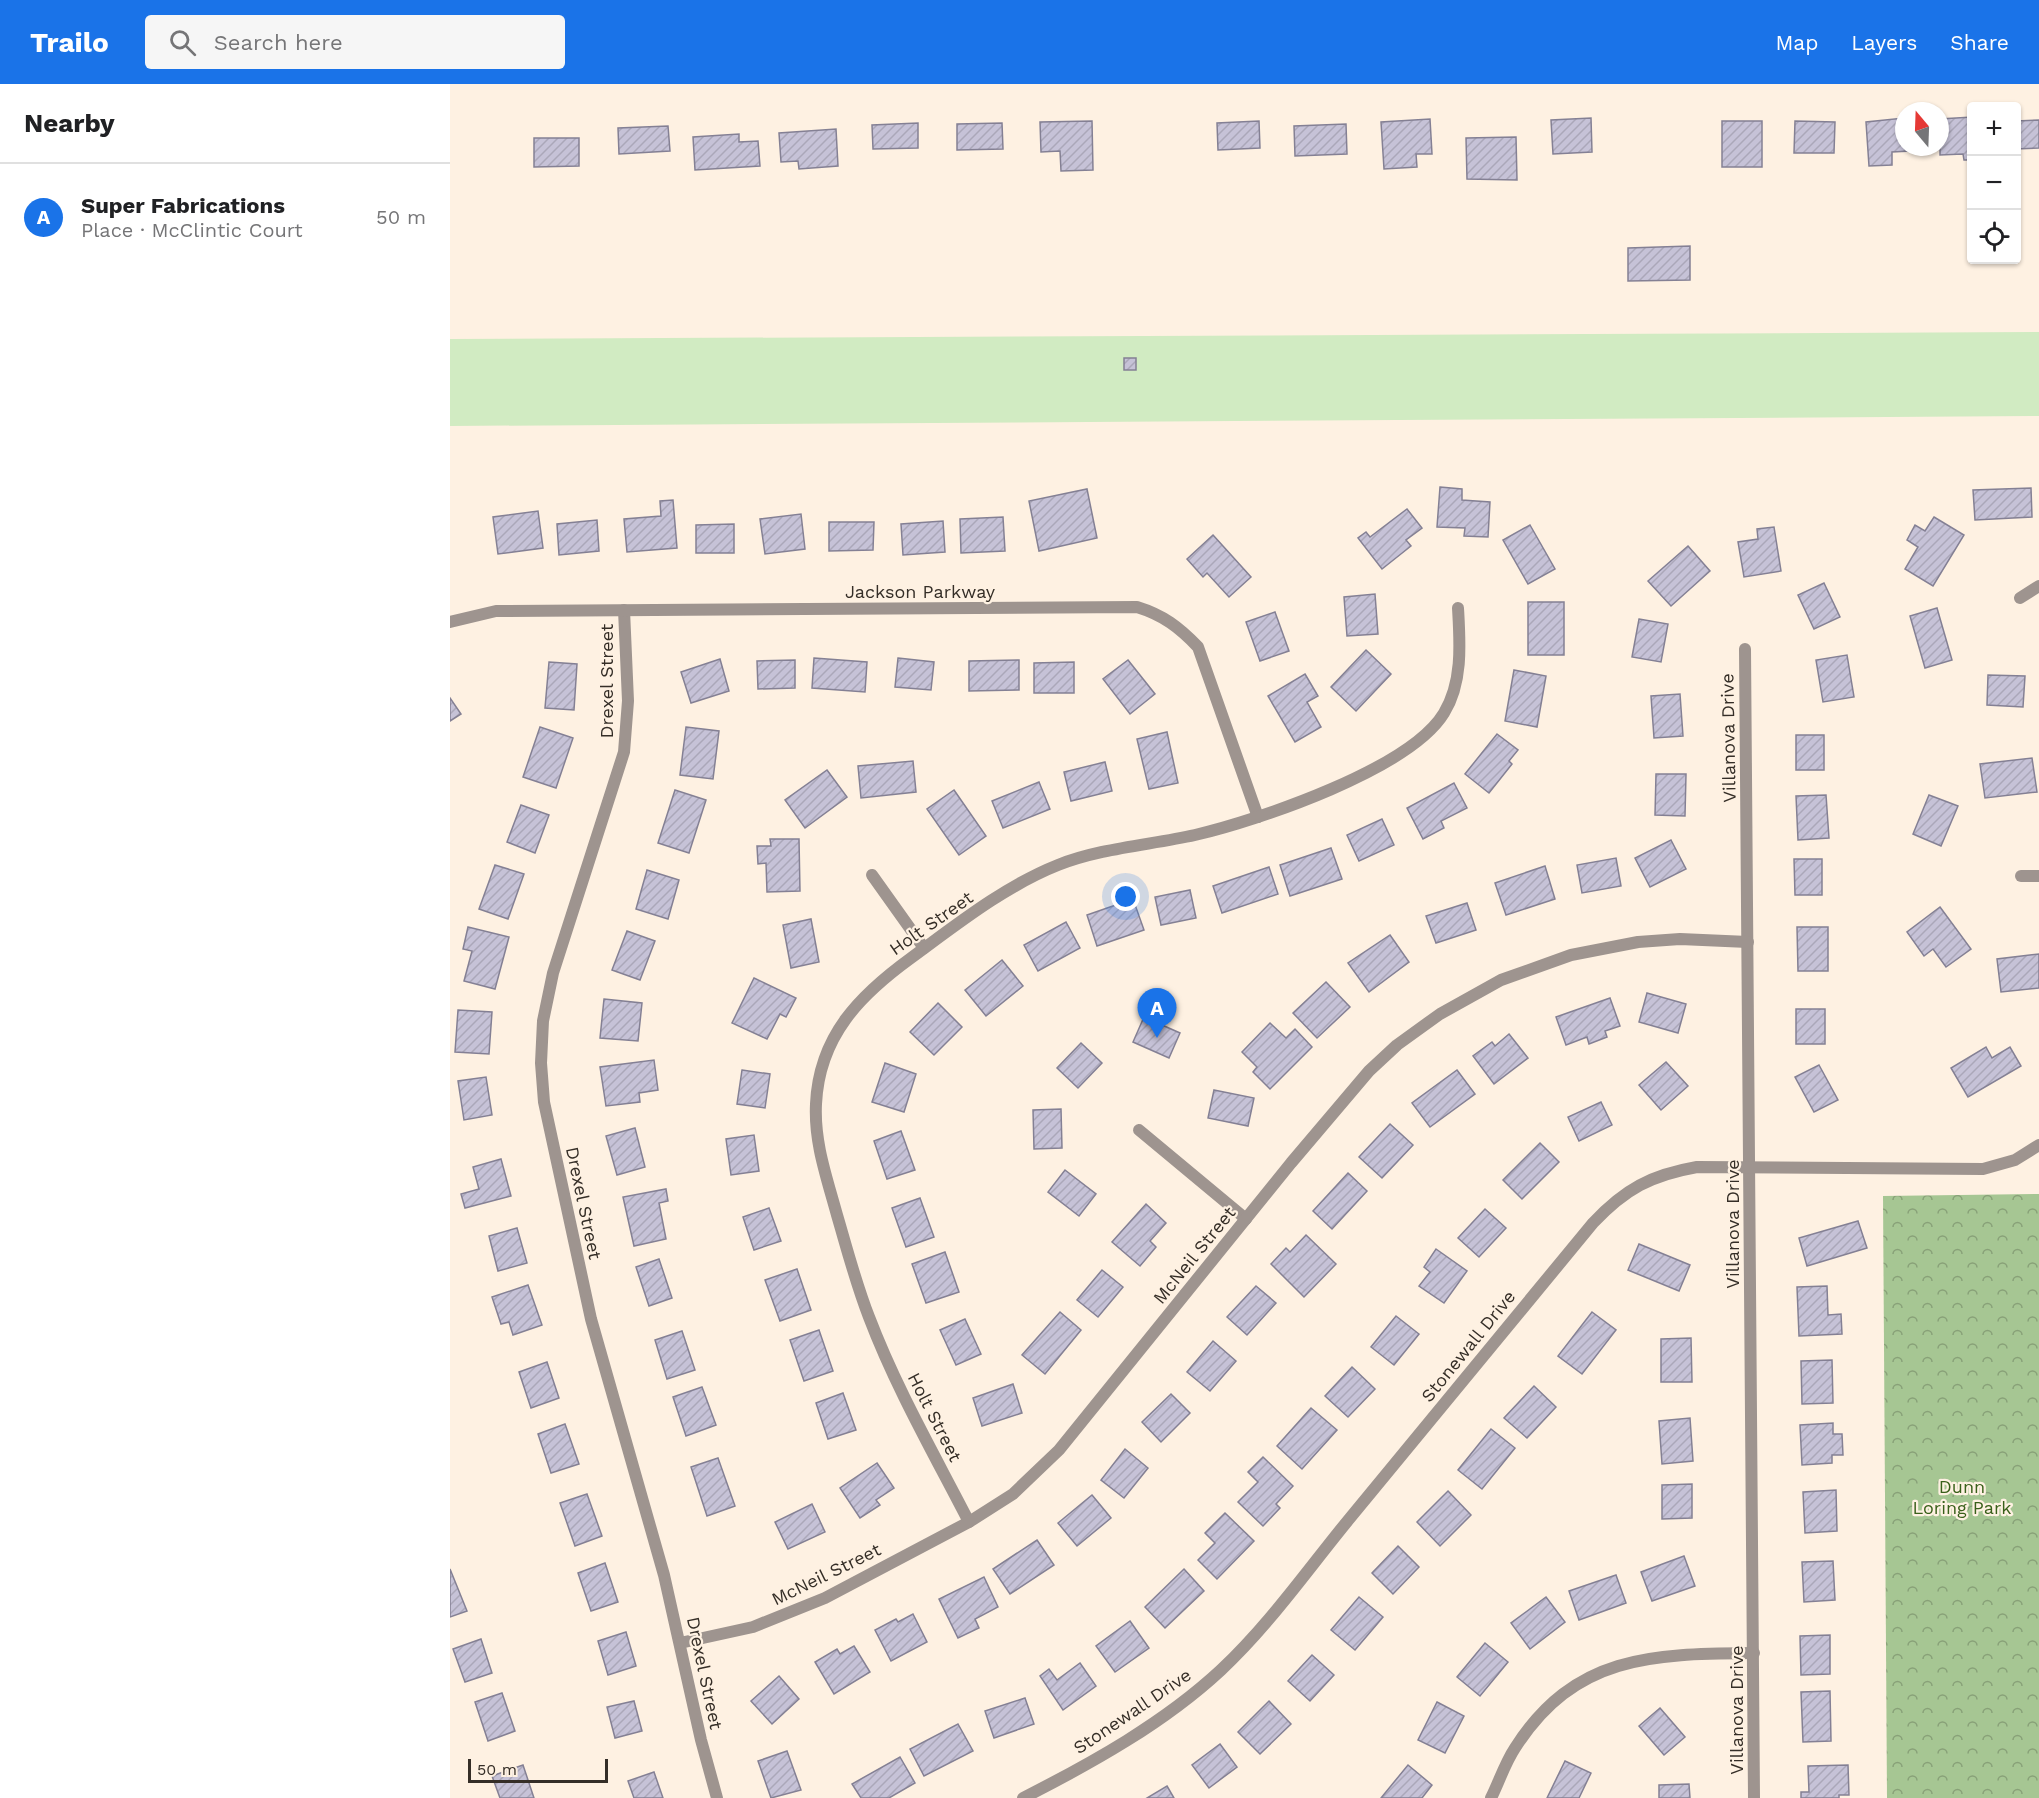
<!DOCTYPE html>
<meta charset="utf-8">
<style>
body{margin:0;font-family:"Work Sans",sans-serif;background:#f6f6f6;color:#202124}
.controls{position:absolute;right:18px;top:18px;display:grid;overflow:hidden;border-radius:6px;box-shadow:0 2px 4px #0004}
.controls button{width:54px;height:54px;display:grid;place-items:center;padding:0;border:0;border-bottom:2px solid #e0e0e0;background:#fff;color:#202124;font:30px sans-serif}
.compass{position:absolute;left:1445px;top:18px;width:54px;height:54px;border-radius:50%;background:#fff;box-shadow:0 2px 4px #0004;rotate:341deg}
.scale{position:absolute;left:18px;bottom:15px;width:140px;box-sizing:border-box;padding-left:6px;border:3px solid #352e27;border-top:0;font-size:16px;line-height:21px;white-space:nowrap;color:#352e27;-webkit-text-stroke:4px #fef1e2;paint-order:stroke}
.you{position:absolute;left:676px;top:813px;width:21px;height:21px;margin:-15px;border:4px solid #fff;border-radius:50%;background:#1a73e8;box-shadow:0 0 0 9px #1a73e833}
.badge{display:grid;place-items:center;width:39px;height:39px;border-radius:50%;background:#1a73e8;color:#fff;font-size:20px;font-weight:700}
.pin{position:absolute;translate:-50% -50px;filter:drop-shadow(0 2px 3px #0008)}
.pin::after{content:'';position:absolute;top:32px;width:21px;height:18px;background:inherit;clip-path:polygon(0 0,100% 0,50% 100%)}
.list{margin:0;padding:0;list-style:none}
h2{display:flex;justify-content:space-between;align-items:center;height:78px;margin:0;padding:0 24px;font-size:26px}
h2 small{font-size:20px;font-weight:400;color:#757577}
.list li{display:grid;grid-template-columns:39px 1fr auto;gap:18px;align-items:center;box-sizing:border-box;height:108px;padding:0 24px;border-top:2px solid #e0e0e0}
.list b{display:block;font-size:22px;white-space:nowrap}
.list p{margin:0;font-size:20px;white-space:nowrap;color:#757577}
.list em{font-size:20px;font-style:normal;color:#757577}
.icon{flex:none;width:33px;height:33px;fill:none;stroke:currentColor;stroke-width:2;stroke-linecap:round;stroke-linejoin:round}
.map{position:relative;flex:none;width:1589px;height:1714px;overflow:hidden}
header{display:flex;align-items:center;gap:36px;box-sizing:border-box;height:84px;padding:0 30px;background:#1a73e8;color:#fff}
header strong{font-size:28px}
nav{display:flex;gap:33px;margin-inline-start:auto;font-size:21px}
.search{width:420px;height:54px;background:#f6f6f6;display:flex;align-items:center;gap:15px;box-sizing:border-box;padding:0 21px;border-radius:6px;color:#757577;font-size:22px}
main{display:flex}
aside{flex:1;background:#fff}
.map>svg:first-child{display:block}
.grass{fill:#d1ebc2}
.forest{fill:url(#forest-crowns)}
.building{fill:url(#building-hatch);stroke:#848094;stroke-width:1.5}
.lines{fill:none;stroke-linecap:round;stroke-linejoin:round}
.minor{stroke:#9e948f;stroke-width:12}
.labels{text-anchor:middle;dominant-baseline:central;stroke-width:4.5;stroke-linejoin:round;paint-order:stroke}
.street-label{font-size:18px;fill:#352e27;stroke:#fef1e2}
.park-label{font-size:18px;fill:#39601a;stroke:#fef1e2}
</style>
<header>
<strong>Trailo</strong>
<div class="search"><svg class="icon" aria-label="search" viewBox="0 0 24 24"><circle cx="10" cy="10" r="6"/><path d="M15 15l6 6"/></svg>Search here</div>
<nav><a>Map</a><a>Layers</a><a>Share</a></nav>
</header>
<main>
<aside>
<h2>Nearby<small></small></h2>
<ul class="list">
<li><span class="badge">A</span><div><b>Super Fabrications</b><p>Place · McClintic Court</p></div><em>50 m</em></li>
</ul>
</aside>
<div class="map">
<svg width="1589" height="1714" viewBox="0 0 1589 1714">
<defs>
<pattern id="forest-crowns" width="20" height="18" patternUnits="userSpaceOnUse" patternTransform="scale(1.5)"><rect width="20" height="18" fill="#a6c693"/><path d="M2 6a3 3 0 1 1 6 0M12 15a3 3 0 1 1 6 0" fill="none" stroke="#88a178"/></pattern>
<pattern id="building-hatch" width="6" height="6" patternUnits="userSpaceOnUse" patternTransform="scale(1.5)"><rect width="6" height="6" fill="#c6c2d7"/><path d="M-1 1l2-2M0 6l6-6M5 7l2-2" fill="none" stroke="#aba7b9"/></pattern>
</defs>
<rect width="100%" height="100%" fill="#fef1e2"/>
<path class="grass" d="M1589,248V332L0,342V255Z"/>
<path class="forest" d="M1589,1110V1714H1437L1433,1112Z"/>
<g class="building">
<path d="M1522,33V76H1514L1513,70L1490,71V35Z"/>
<path d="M1141,34L1142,68L1103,70L1101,36Z"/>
<path d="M1454,34V63H1459L1460,67L1442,68V81L1419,82L1416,38Z"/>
<path d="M980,35L982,70H966L967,83L934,85L931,38Z"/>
<path d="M1589,36V64L1566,65V37Z"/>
<path d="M642,37L643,86L611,87L610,67L591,68L590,38Z"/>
<path d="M809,37L810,64L768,66L767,39Z"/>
<rect x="1272" y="37" width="40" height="46"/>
<path d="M1345,37L1385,38L1384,69H1344Z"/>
<path d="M468,39V64L423,65L422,41Z"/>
<path d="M552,39L553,65L507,66V40Z"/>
<path d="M896,40L897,70L845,72L844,42Z"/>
<path d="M218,42L220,67L169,70L168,44Z"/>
<path d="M386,45L388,82L349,85L348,77L331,78L329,49Z"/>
<path d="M289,50V58L308,57L310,82L245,86L243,53Z"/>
<path d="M1066,53L1067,96L1017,95L1016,54Z"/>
<path d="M84,54H129V82L84,83Z"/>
<path d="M1240,162V196L1178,197V164Z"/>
<rect x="674" y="274" width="12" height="12"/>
<path d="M990,403L1012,405V416L1040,418L1038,453L1014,452L1015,444L987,443Z"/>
<path d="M1581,404L1582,433L1525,436L1523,406Z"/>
<path d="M637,405L647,454L589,467L579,417Z"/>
<path d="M223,416L227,464L177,468L174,435L211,432L210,417Z"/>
<path d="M957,425L972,444L956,456L961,462L932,485L908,454L916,448L920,453Z"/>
<path d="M88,427L93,464L48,470L43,433Z"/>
<path d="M351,430L355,465L315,470L310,435Z"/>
<path d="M553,433L555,467L511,469L510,435Z"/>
<path d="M1484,433L1514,451L1483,502L1455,485L1468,463L1457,456L1465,441L1475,447Z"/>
<path d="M147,436L149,467L109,471L107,440Z"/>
<path d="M493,437L495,468L453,471L451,440Z"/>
<path d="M379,438H424L423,466L379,467Z"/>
<path d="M284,440V469H246V441Z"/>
<path d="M1080,441L1105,485L1078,500L1053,456Z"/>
<path d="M1324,443L1331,487L1294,493L1288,458L1308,455L1307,445Z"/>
<path d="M763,451L801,493L779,513L757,489L753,493L737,475Z"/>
<path d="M1238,462L1260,487L1221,522L1198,497Z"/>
<path d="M1374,499L1390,533L1364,545L1348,511Z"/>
<path d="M925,510L928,550L897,552L894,513Z"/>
<rect x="1078" y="518" width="36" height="53"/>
<path d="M1487,524L1502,576L1475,584L1460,532Z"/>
<path d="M825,528L839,567L810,577L796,538Z"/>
<path d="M1189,535L1218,540L1211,578L1182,573Z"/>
<path d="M916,566L941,590L906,627L881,603Z"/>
<path d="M1397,571L1404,613L1373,618L1366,576Z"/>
<path d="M364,574L417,578L415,608L362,604Z"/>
<path d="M448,574L484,578L481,606L445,603Z"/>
<path d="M270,575L279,607L241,619L231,588Z"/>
<path d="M345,576V604L308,605L307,577Z"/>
<path d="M569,576V606L519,607V577Z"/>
<path d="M678,576L705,610L680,630L653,595Z"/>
<path d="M99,578L127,580L124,626L95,624Z"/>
<path d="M624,578V609H584V579Z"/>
<path d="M1064,586L1096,592L1087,643L1055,637Z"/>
<path d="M855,590L868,612L857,618L871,643L845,658L818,612Z"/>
<path d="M1538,591L1575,592L1573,623L1537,621Z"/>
<path d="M1230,610L1233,652L1204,654L1201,612Z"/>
<path d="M0,614L11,630L0,637Z"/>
<path d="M90,643L123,654L106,704L73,693Z"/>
<path d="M236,643L269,647L263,695L230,691Z"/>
<path d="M717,648L728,699L699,705L687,655Z"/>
<path d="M1047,650L1068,666L1059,677L1062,680L1039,709L1015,690Z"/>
<rect x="1346" y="651" width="28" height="35"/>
<path d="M1582,674L1587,708L1535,714L1530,680Z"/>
<path d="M463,677L466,708L411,714L408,682Z"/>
<path d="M655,678L662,707L621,717L614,688Z"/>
<path d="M377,686L397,713L355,744L335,716Z"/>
<path d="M1206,690H1236L1235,732L1205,731Z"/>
<path d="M589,698L600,725L553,744L542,717Z"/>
<path d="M1004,699L1017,724L991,737L994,744L973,755L957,724Z"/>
<path d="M225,706L256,716L239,769L208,759Z"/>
<path d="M504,706L536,752L509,771L477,725Z"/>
<path d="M1376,711L1379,754L1348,756L1346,712Z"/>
<path d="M1479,711L1508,722L1491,762L1463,750Z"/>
<path d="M71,721L99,731L85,769L57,758Z"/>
<path d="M932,735L944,761L909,777L897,751Z"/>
<path d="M320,755H349L350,807L317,808L316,779L308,780L307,762H321Z"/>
<path d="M1221,756L1236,785L1200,803L1185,774Z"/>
<path d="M881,764L892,795L840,812L830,781Z"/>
<path d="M1166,774L1171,802L1132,809L1127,781Z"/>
<path d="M1344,775H1372V811H1345Z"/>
<path d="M45,781L74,790L58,835L29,825Z"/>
<path d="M1095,782L1105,815L1056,831L1045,799Z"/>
<path d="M819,783L828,810L772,829L763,802Z"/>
<path d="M197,786L229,796L218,835L186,825Z"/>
<path d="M740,806L746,834L711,841L705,813Z"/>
<path d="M683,815L694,846L647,862L637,831Z"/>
<path d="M1017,819L1026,846L986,859L976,832Z"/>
<path d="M1490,823L1521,865L1496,883L1483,865L1474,872L1457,848Z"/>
<path d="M361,835L369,878L341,884L333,841Z"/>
<path d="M616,838L630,864L588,887L574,861Z"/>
<path d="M18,843L59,853L45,905L14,897L22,867L13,865Z"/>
<path d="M1347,843H1378V887H1348Z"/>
<path d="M177,847L205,857L190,896L162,886Z"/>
<path d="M940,851L959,878L919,908L898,879Z"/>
<path d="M1589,870V904L1551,908L1547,875Z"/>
<path d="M552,876L573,902L536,932L515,906Z"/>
<path d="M304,894L346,914L336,933L330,930L317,955L282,939Z"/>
<path d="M876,898L900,923L867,954L843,929Z"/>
<path d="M1197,909L1236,920L1228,949L1189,938Z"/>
<path d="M1160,914L1170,942L1155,947L1157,953L1139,960L1137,953L1116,961L1106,933Z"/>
<path d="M154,915L192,919L188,957L150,954Z"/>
<path d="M488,919L512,943L484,971L460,948Z"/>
<rect x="1346" y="925" width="29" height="35"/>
<path d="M8,926L42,928L39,970L5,968Z"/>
<path d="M694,933L730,949L719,974L683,958Z"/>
<path d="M820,939L836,954L845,945L862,963L820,1005L803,988L807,983L792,968Z"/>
<path d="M1059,950L1078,974L1044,1000L1023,972L1042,958L1045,962Z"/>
<path d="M631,959L652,979L628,1004L607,984Z"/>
<path d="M1536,963L1542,974L1560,963L1571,982L1518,1013L1501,984Z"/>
<path d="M204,976L208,1006L189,1009L190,1018L156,1022L150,983Z"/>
<path d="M1216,978L1238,1002L1211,1026L1189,1001Z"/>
<path d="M435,979L466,990L454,1028L422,1018Z"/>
<path d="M1369,981L1388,1016L1364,1028L1345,993Z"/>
<path d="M292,986L320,990L315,1024L287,1020Z"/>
<path d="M1007,986L1025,1010L980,1043L962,1019Z"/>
<path d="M36,993L42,1031L14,1036L8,997Z"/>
<path d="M764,1006L804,1014L798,1042L758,1034Z"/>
<path d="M1151,1018L1162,1041L1129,1057L1118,1033Z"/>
<path d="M611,1025L612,1064L584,1065L583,1026Z"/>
<path d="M940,1040L963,1061L932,1094L909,1073Z"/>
<path d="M185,1044L195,1083L167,1091L156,1052Z"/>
<path d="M451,1047L465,1086L437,1095L424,1057Z"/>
<path d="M304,1051L309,1087L281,1091L276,1055Z"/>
<path d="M1090,1059L1109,1078L1072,1115L1053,1096Z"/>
<path d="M51,1075L61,1112L15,1124L11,1110L29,1105L23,1083Z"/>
<path d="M615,1086L646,1110L629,1132L598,1108Z"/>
<path d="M898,1089L917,1107L882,1145L863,1127Z"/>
<path d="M216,1105L218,1117L209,1119L216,1155L184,1162L173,1113Z"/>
<path d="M470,1114L484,1153L456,1163L442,1124Z"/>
<path d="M696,1120L716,1139L700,1157L706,1163L690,1182L662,1158Z"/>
<path d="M319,1124L331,1157L304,1166L293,1133Z"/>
<path d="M1035,1125L1056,1144L1029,1173L1008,1154Z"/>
<path d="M1408,1137L1417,1164L1357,1182L1349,1154Z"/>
<path d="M67,1144L77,1179L48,1187L39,1152Z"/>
<path d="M856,1151L886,1180L854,1213L821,1180L836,1164L840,1168Z"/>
<path d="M1189,1160L1240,1181L1229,1207L1178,1186Z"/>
<path d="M986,1165L1017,1187L994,1219L969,1202L980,1188L974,1183Z"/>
<path d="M495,1168L509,1208L476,1219L462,1180Z"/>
<path d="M209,1175L222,1214L199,1222L186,1183Z"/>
<path d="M347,1185L361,1226L330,1237L315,1196Z"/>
<path d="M652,1186L673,1203L648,1233L627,1216Z"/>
<path d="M78,1201L92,1241L63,1251L59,1238L51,1240L42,1213Z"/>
<path d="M806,1202L826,1219L797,1251L777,1233Z"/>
<path d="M1377,1202L1378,1231L1391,1230L1392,1250L1349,1252L1347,1203Z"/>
<path d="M610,1228L631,1246L595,1290L572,1271Z"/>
<path d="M1142,1228L1166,1246L1132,1290L1108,1272Z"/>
<path d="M946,1232L969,1250L944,1281L921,1263Z"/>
<path d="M515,1235L531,1270L506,1281L490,1246Z"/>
<path d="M369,1246L383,1287L354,1297L340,1256Z"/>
<path d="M232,1247L245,1286L217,1295L205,1256Z"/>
<path d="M1241,1254L1242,1298H1211V1255Z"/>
<path d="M763,1257L786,1277L760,1307L737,1288Z"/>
<path d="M1382,1276L1383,1319L1352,1320L1351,1277Z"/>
<path d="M97,1278L109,1314L81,1324L69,1288Z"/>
<path d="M902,1283L925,1305L898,1333L875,1312Z"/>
<path d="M563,1300L572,1329L532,1342L523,1314Z"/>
<path d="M1084,1302L1106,1323L1077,1354L1054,1334Z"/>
<path d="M252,1303L266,1341L236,1352L223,1313Z"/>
<path d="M393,1309L406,1346L378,1355L366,1319Z"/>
<path d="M721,1310L740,1329L711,1358L692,1338Z"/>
<path d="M861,1324L887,1346L852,1385L827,1362Z"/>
<path d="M1240,1334L1243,1377L1212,1380L1209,1337Z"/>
<path d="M1383,1339V1350H1392L1393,1371H1382V1379L1352,1381L1350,1341Z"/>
<path d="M115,1340L129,1380L101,1389L88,1350Z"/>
<path d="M1041,1345L1065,1364L1032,1405L1008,1386Z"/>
<path d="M675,1365L698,1384L674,1414L651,1396Z"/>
<path d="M813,1373L843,1402L826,1420L830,1424L813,1442L788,1418L808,1398L798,1388Z"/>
<path d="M268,1374L285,1422L257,1432L241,1383Z"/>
<path d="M427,1379L444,1404L426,1416L430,1421L410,1434L390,1404Z"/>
<path d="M1242,1400V1434L1212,1435V1401Z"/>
<path d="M1386,1406L1387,1447L1355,1449L1353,1408Z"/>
<path d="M998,1407L1021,1431L990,1462L967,1438Z"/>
<path d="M137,1410L152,1452L125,1462L110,1419Z"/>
<path d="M642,1411L661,1434L627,1462L608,1439Z"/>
<path d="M362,1420L375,1448L338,1465L325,1438Z"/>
<path d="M775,1429L804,1457L767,1495L748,1476L765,1459L755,1449Z"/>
<path d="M587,1456L604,1481L560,1510L543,1485Z"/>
<path d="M948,1462L969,1483L943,1510L922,1489Z"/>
<path d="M1234,1472L1245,1502L1202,1517L1191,1488Z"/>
<path d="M1383,1477L1385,1516L1354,1518L1352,1478Z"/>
<path d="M155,1479L168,1518L141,1527L128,1489Z"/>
<path d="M0,1485L17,1527L0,1533Z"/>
<path d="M734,1485L754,1507L715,1544L695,1523Z"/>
<path d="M1166,1491L1176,1519L1129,1536L1119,1507Z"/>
<path d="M534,1493L548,1523L525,1535L529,1544L508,1554L489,1515Z"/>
<path d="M909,1513L933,1533L905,1566L881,1546Z"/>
<path d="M1096,1513L1115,1538L1080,1565L1061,1539Z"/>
<path d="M463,1530L477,1558L441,1577L425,1546L446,1535L448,1538Z"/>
<path d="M680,1537L699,1564L665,1588L646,1562Z"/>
<path d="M176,1548L186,1582L158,1591L148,1557Z"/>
<path d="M1380,1551V1590L1351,1591L1350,1552Z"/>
<path d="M31,1555L42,1589L15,1598L3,1565Z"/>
<path d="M1035,1559L1058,1578L1030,1612L1007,1593Z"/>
<path d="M404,1562L420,1588L384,1610L365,1578L387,1565L390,1570Z"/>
<path d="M862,1571L884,1591L860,1617L838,1597Z"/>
<path d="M630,1579L646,1602L613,1626L590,1592L599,1585L607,1596Z"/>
<path d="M329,1592L349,1615L322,1640L301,1617Z"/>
<path d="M1380,1607L1381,1657L1353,1658L1351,1608Z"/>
<path d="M52,1609L65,1647L38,1657L25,1618Z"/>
<path d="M575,1614L584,1640L544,1654L535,1627Z"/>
<path d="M184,1617L192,1647L165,1654L157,1623Z"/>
<path d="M819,1617L841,1640L810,1670L788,1648Z"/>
<path d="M987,1618L1014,1632L995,1669L968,1656Z"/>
<path d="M1210,1624L1235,1653L1214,1671L1189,1642Z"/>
<path d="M508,1640L523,1667L474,1692L460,1665Z"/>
<path d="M770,1660L787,1683L759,1704L742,1681Z"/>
<path d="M337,1667L351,1706L321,1714L308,1677Z"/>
<path d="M450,1673L465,1699L439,1714H411L402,1700Z"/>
<path d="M1115,1677L1141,1689L1129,1714H1097Z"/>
<path d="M73,1681L84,1714H50L42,1692Z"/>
<path d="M958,1681L982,1701L972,1714H931Z"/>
<path d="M1398,1681L1399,1711H1389V1714H1351V1708H1359L1358,1682Z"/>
<path d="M204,1688L213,1714H184L178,1697Z"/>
<path d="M1239,1700L1240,1714H1209V1701Z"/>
<path d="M717,1702L724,1714H697Z"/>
</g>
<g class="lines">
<g class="minor">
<path d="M1570,514L1589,502"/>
<path d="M174,526L178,617L174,668L103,889L93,937L91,979L94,1018L141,1235L214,1491L251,1656L267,1714"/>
<path d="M0,538L46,527L687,523C713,531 729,543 748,563L808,733"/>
<path d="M1295,565L1304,1714"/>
<path d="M422,791L474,864"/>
<path d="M1571,792H1589"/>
<path d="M689,1046L796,1135"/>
<path d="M519,1438C484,1370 446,1304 419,1233C406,1200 397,1165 387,1131C377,1094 364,1059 366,1020C369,952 410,911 461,874C506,841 555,802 608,781C651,764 700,761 745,751C809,736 960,685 994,629C1013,598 1010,559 1008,524"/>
<path d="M230,1559L303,1543L375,1514L519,1438L563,1410L609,1366L841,1079L919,987L947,961L990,930L1051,896L1121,871L1188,858L1230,855L1298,858"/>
<path d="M573,1714C642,1679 714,1639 771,1586C820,1540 858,1485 900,1434C981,1335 1062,1237 1143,1139C1175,1105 1201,1091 1247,1083L1533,1085L1565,1076L1589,1061"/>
<path d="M1041,1714C1049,1698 1055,1679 1065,1664C1125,1570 1203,1570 1304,1569"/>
</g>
</g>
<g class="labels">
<g class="street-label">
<text x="470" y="507">Jackson Parkway</text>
<text transform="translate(156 597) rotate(-90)">Drexel Street</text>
<text transform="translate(1278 654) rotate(-91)">Villanova Drive</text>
<text transform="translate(481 839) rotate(-35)">Holt Street</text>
<text transform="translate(134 1119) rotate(78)">Drexel Street</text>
<text transform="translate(1282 1140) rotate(-90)">Villanova Drive</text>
<text transform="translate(744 1171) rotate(-51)">McNeil Street</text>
<text transform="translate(1018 1262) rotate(-51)">Stonewall Drive</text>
<text transform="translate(485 1333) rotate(63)">Holt Street</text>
<text transform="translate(376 1490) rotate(-26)">McNeil Street</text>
<text transform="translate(255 1589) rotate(78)">Drexel Street</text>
<text transform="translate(1286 1626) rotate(-90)">Villanova Drive</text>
<text transform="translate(682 1627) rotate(-34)">Stonewall Drive</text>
</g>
<g class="park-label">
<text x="1512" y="1402">Dunn<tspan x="1512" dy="21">Loring Park</tspan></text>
</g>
</g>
</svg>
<div class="controls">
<button>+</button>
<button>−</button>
<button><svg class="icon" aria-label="locate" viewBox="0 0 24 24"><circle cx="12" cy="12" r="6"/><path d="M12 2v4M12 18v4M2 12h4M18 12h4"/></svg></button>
</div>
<svg class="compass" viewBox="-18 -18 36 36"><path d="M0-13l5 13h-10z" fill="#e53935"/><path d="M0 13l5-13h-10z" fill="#757577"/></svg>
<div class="scale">50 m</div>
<div class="you"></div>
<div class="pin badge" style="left:707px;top:954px">A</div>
</div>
</main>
